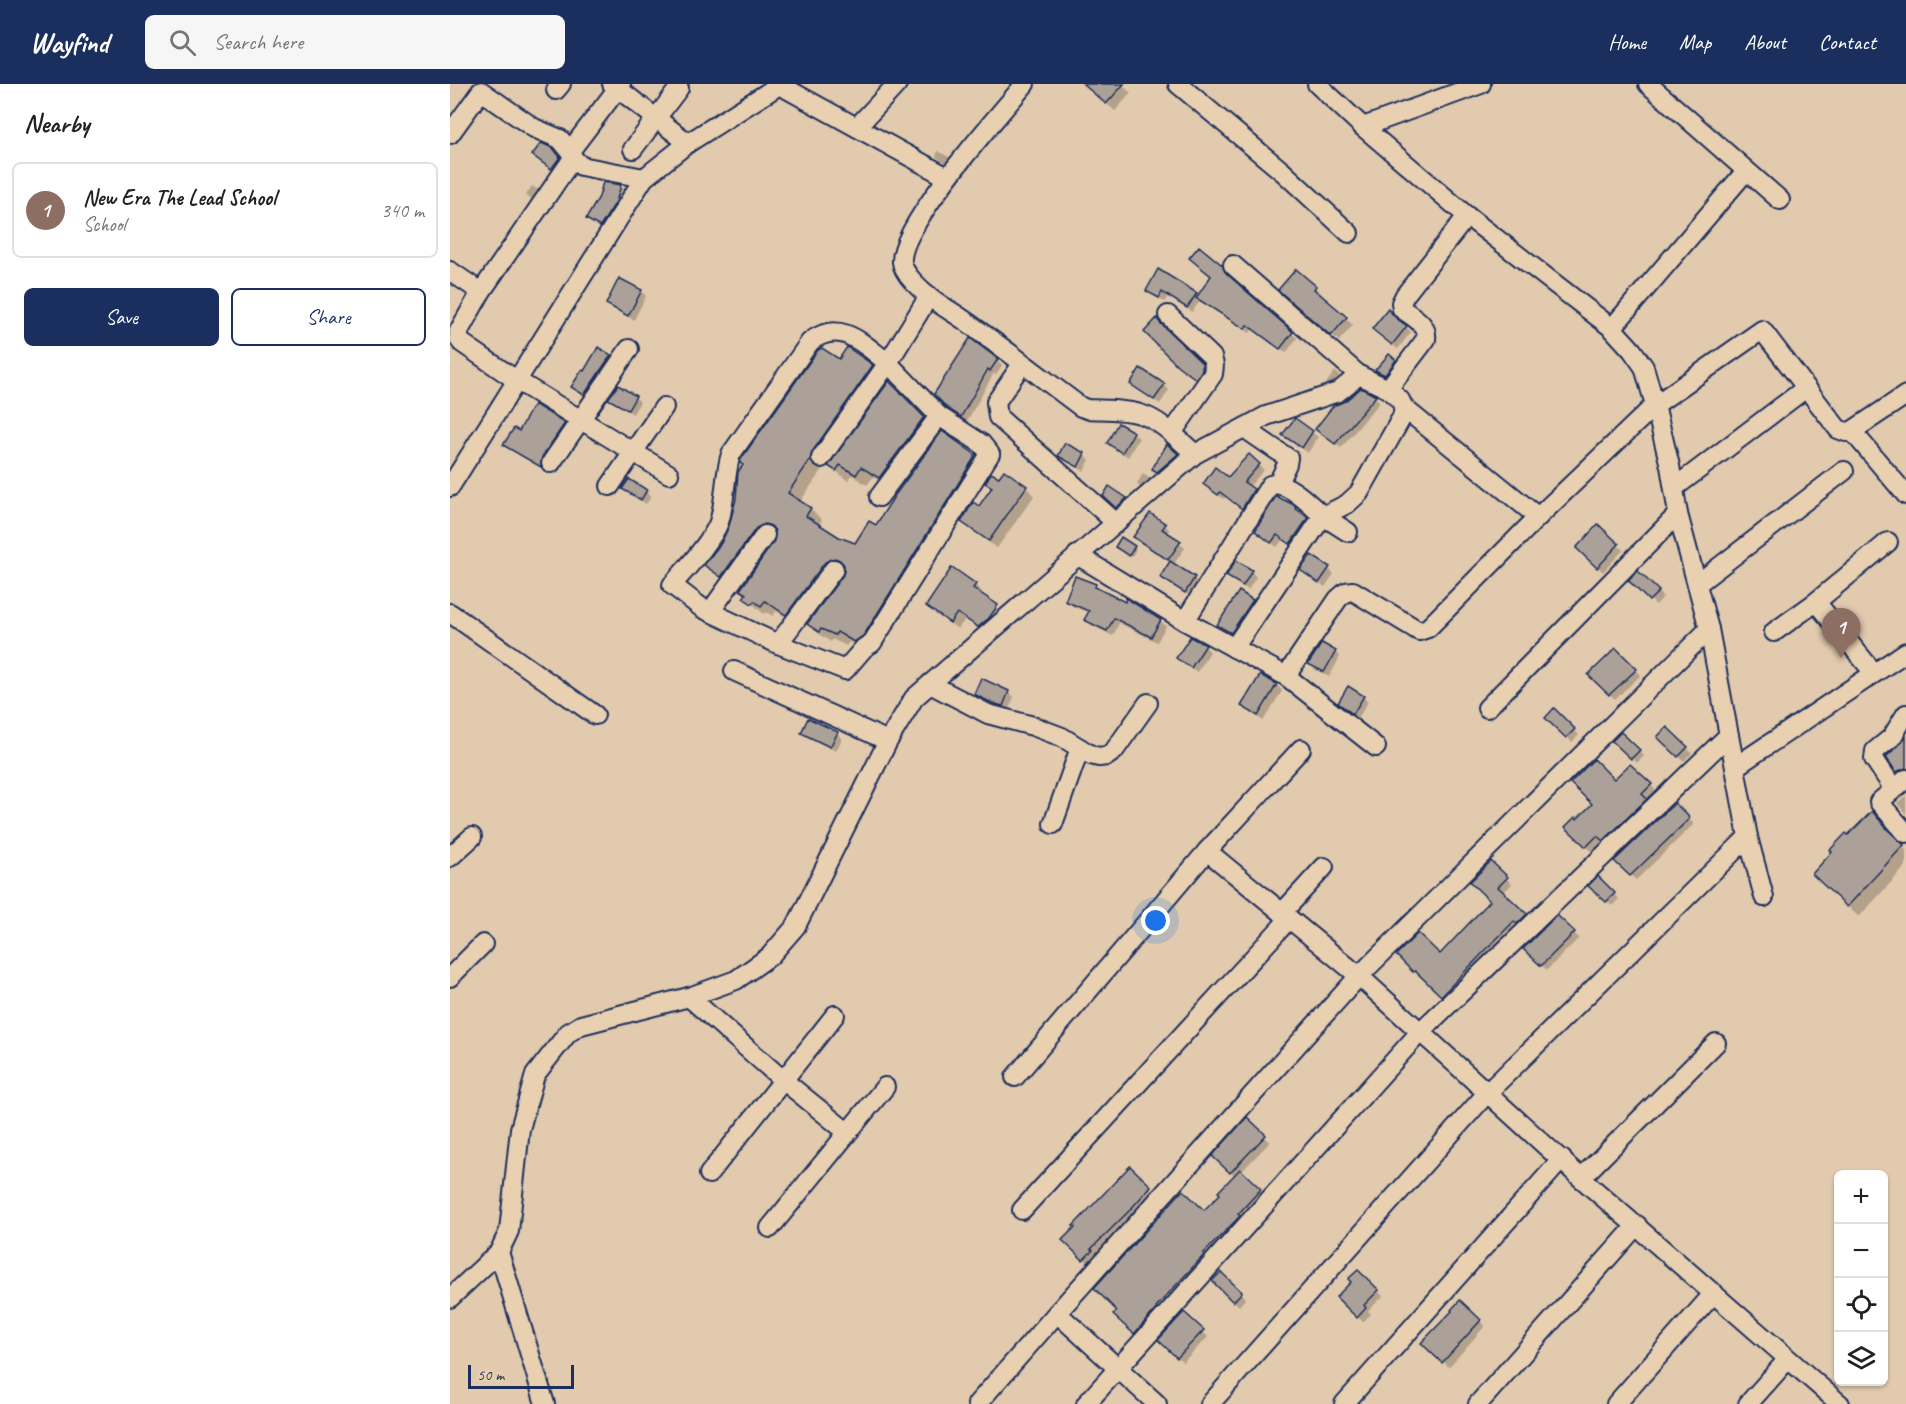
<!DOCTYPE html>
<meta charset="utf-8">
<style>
body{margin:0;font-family:Caveat,sans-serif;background:#f6f6f6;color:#202124}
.controls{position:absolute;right:18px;bottom:18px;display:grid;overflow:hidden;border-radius:9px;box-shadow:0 2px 4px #0004}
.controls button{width:54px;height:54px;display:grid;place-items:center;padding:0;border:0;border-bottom:2px solid #e0e0e0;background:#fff;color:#202124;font:30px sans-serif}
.scale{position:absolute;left:18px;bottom:15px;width:106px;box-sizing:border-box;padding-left:6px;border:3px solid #1b2f5e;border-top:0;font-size:16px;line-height:21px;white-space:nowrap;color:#1b2f5e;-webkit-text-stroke:4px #e9d0b1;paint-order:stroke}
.you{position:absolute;left:706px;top:837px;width:21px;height:21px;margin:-15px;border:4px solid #fff;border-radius:50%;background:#1a73e8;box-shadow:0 0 0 9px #1a73e833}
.badge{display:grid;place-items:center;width:39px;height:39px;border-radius:50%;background:#1b2f5e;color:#fff;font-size:20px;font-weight:700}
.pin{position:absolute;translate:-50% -50px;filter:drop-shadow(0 2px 3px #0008)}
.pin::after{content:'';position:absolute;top:32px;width:21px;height:18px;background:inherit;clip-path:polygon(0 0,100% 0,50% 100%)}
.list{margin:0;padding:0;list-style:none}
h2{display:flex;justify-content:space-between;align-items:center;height:78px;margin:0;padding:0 24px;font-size:26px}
h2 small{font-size:20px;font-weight:400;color:#757577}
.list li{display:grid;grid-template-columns:39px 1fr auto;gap:18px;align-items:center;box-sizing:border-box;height:96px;margin:0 12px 12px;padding:0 12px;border:2px solid #e0e0e0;border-radius:9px}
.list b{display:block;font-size:22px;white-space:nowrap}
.list p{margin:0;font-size:20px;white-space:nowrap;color:#757577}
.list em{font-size:20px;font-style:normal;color:#757577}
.actions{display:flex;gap:12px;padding:18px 24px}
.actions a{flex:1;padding:14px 0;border:2px solid #1b2f5e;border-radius:9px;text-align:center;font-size:21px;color:#1b2f5e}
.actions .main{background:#1b2f5e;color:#fff}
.icon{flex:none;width:33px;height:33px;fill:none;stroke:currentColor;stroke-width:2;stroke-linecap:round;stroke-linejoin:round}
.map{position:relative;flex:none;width:1456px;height:1320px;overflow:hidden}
header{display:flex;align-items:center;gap:36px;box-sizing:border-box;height:84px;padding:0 30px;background:#1b2f5e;color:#fff}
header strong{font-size:28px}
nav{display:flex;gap:33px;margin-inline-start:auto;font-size:21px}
.search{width:420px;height:54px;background:#f6f6f6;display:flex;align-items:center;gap:15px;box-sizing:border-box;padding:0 21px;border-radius:9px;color:#757577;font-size:22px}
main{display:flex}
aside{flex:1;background:#fff}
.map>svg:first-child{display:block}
.shadow{fill:#0003;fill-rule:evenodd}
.building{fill:#aca198;stroke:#1b2f5e;stroke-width:1.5}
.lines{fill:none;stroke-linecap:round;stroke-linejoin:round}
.minor-casing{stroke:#1b2f5e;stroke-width:22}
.minor{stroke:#e9d0b1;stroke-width:18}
</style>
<header>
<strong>Wayfind</strong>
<div class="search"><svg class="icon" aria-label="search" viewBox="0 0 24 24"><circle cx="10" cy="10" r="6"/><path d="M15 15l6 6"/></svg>Search here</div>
<nav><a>Home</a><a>Map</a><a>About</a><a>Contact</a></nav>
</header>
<main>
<aside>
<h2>Nearby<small></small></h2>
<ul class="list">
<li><span class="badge" style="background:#8d6e63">1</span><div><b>New Era The Lead School</b><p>School</p></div><em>340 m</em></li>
</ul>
<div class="actions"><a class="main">Save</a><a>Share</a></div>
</aside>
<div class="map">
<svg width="1456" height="1320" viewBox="0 0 1456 1320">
<rect width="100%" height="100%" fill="#e1caae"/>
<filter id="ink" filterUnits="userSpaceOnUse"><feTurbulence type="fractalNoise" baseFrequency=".0167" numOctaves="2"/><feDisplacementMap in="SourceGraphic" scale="12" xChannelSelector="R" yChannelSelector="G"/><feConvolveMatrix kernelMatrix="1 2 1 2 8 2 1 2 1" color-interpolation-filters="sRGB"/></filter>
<g filter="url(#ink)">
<g class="shadow">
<path d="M634,0H671L681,9L665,27Z"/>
<path d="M488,67L499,73L504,78L501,83L486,73Z"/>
<path d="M108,71L114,79L107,89L89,76Z"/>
<path d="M82,102L90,107L83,117L76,111Z"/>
<path d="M171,102L176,108L157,145L142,137V139L138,135Z"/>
<path d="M771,182L777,188L780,195L847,254L836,269L803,245L800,249L750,217L742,228L718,212L715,218L703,212L698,207L746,210L748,213Z"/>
<path d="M846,187L872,210L870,212L903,241L889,257L837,212Z"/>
<path d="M191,207L196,212L184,236L163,225L158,220Z"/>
<path d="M956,243L961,248L948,265L929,250Z"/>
<path d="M717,247L758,288L753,301L737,289L696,248Z"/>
<path d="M148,265L165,276L139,314L128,307Z"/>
<path d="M547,276L552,281L546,291L544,289L517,337L503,328L486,310Z"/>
<path d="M389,277L422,282L433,294L373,379L371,387L350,418L361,425L372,436L368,441L388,454L406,460L525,372L536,383L416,569L399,558L396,562L382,555L381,558L370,551L359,540L395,492L396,485L387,489L348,541L326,527L323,532L316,528L314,530L295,513L326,458L328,450L317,455L283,503L268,492L256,481L272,460Z"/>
<path d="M945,277L950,282L940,295L927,286Z"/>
<path d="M885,287L895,297L879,305L875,301Z"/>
<path d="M440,299L484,345L441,404L423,393L417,401L402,391L398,397L380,382Z"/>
<path d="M714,301L719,306L710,320L687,305Z"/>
<path d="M185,313L190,318L183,330L166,320L160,315Z"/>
<path d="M925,313L930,318L891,364L872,350Z"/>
<path d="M845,336L868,353L858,369L834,351Z"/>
<path d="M114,340L119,345L96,378L95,386L61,366L55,360L70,349Z"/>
<path d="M683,349L689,354L678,373L659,359Z"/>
<path d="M616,361L634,371L640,376L634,387L615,377L610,372Z"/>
<path d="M718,362L731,375L712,391L704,385Z"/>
<path d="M799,372L814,386L799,403L808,412L798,429L776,412L774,415L760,405L779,395Z"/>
<path d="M693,389L707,398L692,406L687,400Z"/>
<path d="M576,403L584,412L547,464L521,446L513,438L529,424Z"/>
<path d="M174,404L196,407L201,413L196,420Z"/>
<path d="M659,405L676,415L681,420L672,428L655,412Z"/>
<path d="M857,435L862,440L846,464L833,455L827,463L812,452Z"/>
<path d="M715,441L720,446L717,450L735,464L723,481L750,499L741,513L712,493L721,478L685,453Z"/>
<path d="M1148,442L1173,466L1153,488L1128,464Z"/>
<path d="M671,455L686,465L682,473L669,465Z"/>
<path d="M879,485L884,490L875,503L852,486Z"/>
<path d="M502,486L525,501L532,508L530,511L554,529L536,550L515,535L508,545L485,529L478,522Z"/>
<path d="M801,487L806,493L798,506L778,492Z"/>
<path d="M1188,489L1213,513L1206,521L1181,496Z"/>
<path d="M645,502L651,507L710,537L716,542L707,558L669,539L663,552L641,541L636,535L639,529L622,522L616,516Z"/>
<path d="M802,517L810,525L789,556L777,549L769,541ZM776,545L788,551L786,554L776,548Z"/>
<path d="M755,562L760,568L747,588L728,574Z"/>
<path d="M1166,566L1191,591L1165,615L1140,591Z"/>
<path d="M885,568L890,573L879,593L865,585L860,580Z"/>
<path d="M811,593L827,601L832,607L813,637L793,622Z"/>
<path d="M532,596L559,608L564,613L558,627L549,624L531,615L526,610Z"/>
<path d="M913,613L918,618L908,634L895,624Z"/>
<path d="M1104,626L1129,651L1122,658L1097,634Z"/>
<path d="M1217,645L1242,669L1234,677L1209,653Z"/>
<path d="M353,648L387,649L392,655L386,667L358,654Z"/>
<path d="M1172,650L1194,672L1187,679L1164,657Z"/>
<path d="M1180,682L1206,706L1196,716L1201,721L1159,761L1154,756L1142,768L1117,743L1127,738Z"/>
<path d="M1456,712V730L1447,719Z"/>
<path d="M1225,721L1244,740L1186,796L1166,777Z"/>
<path d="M1446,756L1456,766V782L1409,833L1375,802Z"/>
<path d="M1041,779L1062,800L1053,809L1081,836L997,916L948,871L990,872L1042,817Z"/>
<path d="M1148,794L1169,815L1162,822L1140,802Z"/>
<path d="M1107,834L1129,854L1097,886L1075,865Z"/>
<path d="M797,1036L820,1058L791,1088L815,1111L690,1254L665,1231L772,1110L785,1092L765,1072Z"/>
<path d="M680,1084L705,1108L684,1132L658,1157L639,1180L615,1156Z"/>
<path d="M908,1188L933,1212L918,1227L921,1230L913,1238L888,1213L903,1198Z"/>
<path d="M771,1190L796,1214L789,1222L764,1197Z"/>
<path d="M1010,1218L1035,1242L999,1283L974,1259Z"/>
<path d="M734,1230L758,1253L733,1278L710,1256Z"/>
</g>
<g class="building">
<path d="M633,0H674L656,20Z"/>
<path d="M91,59L103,64L110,73L101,85L82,71Z"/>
<path d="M153,98L171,101L166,118L150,143L136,135L149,113Z"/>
<path d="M749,162L772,181L776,189L843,248L830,265L797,241L795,245L746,214L761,192L739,174Z"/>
<path d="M708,185L747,209L737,224L712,208L709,214L696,207Z"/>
<path d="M846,185L866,202L864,205L897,233L881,252L828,206Z"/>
<path d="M169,194L192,206L178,232L156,220Z"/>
<path d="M938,225L946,234L957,242L942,261L922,245Z"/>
<path d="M707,234L710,239L752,279V286L746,295L728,282L694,248Z"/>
<path d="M520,254L548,275L540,287L538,285L511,333L496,323L484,310Z"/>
<path d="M148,263L161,271L134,311L121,303L132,286L134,287Z"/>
<path d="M397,263L423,281L362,368L360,376L338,409L361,424L356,432L389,453L405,459L419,437L426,441L445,411L492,347L526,371L414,551L404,558L387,548L385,551L371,545L369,548L357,540L393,491L394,481L390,476L385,474L375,478L336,531L315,517L311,522L304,517L302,520L293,514L296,510L290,506L324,457L325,447L321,442L315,440L306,444L271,493L254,481L271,459L279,442L286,415L288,388L293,381L290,379L291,375L368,266L372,264L389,275Z"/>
<path d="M939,270L946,276L935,291L925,286Z"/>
<path d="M690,284L715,300L704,316L680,300Z"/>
<path d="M439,297L474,333L429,394L411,383L406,391L390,381L386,387L378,382Z"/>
<path d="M168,301L186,312L178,326L158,315Z"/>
<path d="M911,304L926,312L885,360L865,345L883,322L895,317Z"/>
<path d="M84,320L115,339L92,373L91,383L53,361L64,344L69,347Z"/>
<path d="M845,334L863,347L852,364L832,351Z"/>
<path d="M668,339L684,348L672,369L657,359Z"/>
<path d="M615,359L635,369L628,383L608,372Z"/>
<path d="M717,360L728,370L707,388L702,385Z"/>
<path d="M799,370L810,380L794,398L804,405L792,425L770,408L768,411L753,400L765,383L778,393Z"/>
<path d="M554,386L577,402L539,457L511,438L523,418L529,422L542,403L535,399L541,389L549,393Z"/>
<path d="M179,395L197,406L191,416L172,405Z"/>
<path d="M659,402L677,414L666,424L653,412Z"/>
<path d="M826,412L842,420L846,423L845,424L858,434L840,460L827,451L821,459L805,447Z"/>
<path d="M700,429L716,440L712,445L731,457L718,476L683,453Z"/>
<path d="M1148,440L1169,460L1147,484L1126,464Z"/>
<path d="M671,453L685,462L679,472L665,463Z"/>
<path d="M861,471L880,483L869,499L850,486Z"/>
<path d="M786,476L802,486L793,502L776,492Z"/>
<path d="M720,477L745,493L735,509L710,493Z"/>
<path d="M502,483L526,500L523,504L548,521L539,534L528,543L507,529L500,539L476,522Z"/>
<path d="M1188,487L1209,507L1199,517L1178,496Z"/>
<path d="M625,492L646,500L645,503L675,518L676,514L711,536L701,553L664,534L657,547L634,536L639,527L615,517Z"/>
<path d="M789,507L803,516L781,549L767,541Z"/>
<path d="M740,553L756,561L741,584L726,574Z"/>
<path d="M872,559L886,567L874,588L858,580Z"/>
<path d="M1166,564L1187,585L1159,611L1138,591Z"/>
<path d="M810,591L827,600L808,632L791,622Z"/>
<path d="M531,594L559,607L553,622L542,619L524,610Z"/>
<path d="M898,602L914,612L903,630L888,619Z"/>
<path d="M1104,624L1125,645L1116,654L1095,634Z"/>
<path d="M358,634L388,648L380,663L351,649Z"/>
<path d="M1217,643L1238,663L1228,673L1207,653Z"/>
<path d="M1171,648L1190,666L1181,675L1162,657Z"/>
<path d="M1456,652V684L1446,688L1436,673L1449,661Z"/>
<path d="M1144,675L1164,695L1180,680L1202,700L1192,710L1197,715L1153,757L1147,752L1136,763L1115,743L1125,733L1127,735L1142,720L1120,699Z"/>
<path d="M1225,719L1240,734L1180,792L1164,777Z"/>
<path d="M1422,727L1438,746L1454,761L1397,823L1362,790L1382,768L1380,766L1396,749L1398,751Z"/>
<path d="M1041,777L1058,793L1048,803L1077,830L1067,840L1064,837L991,912L965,887L963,888L946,871L968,849L990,870L1040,817L1020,798Z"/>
<path d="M1148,792L1165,809L1156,818L1138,802Z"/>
<path d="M1107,831L1125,848L1091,882L1073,865Z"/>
<path d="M797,1033L816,1051L780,1089L762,1072Z"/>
<path d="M680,1082L701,1102L679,1127L641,1165L643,1166L633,1176L612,1156L625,1143L623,1142Z"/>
<path d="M790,1085L811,1105L788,1130L790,1132L753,1170L754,1171L706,1223L707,1224L684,1250L663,1231L667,1227L644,1204L733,1106L754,1126L770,1110L768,1108Z"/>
<path d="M908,1186L929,1206L914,1221L916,1224L907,1234L886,1213L901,1198L898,1195Z"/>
<path d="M771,1188L792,1208L783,1218L762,1197Z"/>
<path d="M1010,1216L1031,1236L992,1279L971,1259L1002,1227L1001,1226Z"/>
<path d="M734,1228L754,1246L727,1274L708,1256Z"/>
</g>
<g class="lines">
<defs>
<g id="minor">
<path d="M162,0L238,59"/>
<path d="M328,0L497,93"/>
<path d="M575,0C549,31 449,142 452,178C453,190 471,206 480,213C491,222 503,228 514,236C554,264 592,294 631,323L637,325C654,326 674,325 690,330C711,336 729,356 745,370"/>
<path d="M728,0L833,88L899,149"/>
<path d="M1198,0L1330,116"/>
<path d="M106,6L111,0"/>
<path d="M407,43L447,0"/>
<path d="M913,43L1031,0"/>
<path d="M0,50L31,7L84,44L110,55L120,67L123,74L131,82L194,94"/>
<path d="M183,65L229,4"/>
<path d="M120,67L171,0"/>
<path d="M123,74L31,208L9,247V255L12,259L66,296L219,390"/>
<path d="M1017,132L955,211L951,219L952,225C963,233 978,240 976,255L938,305L950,316L954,324L1088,433"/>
<path d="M783,181L909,291L938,305"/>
<path d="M0,187L31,208"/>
<path d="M718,231L762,273L764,281L763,290L722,349"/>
<path d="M1162,244L1296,87"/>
<path d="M572,280L546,318L548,333L665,438"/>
<path d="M794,344L838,374L837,380L828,399"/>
<path d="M1402,347L1456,411"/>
<path d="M371,374L438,279L489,332L532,360L540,370L422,559L414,564L395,586L328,560L252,524L222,501C235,486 263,456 269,438C276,416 274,392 281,370L360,258C390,234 413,260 438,279L479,212"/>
<path d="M101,379L179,265"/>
<path d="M160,402L214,323"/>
<path d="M0,403L194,94L238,59L331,0"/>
<path d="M1224,404L1356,304"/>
<path d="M429,413L489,332"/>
<path d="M627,471L735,537L836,592L926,663"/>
<path d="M1247,500L1394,387"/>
<path d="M1366,518L1424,589"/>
<path d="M260,528L315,451"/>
<path d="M0,529L145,631"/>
<path d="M735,537L820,401C838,396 860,421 873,432L897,420L909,409L952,333L954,324"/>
<path d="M1324,548L1366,518L1438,458"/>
<path d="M328,560L384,485"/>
<path d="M784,564L873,432L898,448"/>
<path d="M284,587L438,657"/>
<path d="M836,592L888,515L896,508L903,507L969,547L978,544L1088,433L1205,321L1312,246L1388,345L1396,348L1402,347L1456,311"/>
<path d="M480,600L538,630L583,642L612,653L641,671L649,673L657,672L664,667L698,619"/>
<path d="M1037,624L1228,430"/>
<path d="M1285,683L1456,568"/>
<path d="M1456,695L1429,718L1456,749"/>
<path d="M1444,705L1424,675L1425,667L1442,653L1456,630"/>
<path d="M603,740L630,664"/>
<path d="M1298,753L1314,813"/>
<path d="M757,767L909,892L1131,1094"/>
<path d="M0,773L22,753"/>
<path d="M832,829L874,783"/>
<path d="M0,893L33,860"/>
<path d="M239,913L333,996L397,1048"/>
<path d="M1266,959L1131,1094L1390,1320"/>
<path d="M565,993L757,767L851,665"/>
<path d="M259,1090L385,931"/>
<path d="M572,1126L839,835"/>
<path d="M320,1144L435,1003"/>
<path d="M49,1168L95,1320"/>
<path d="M0,1214L49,1168L59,1147L70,1045L85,991L118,949L131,941L239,913L286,896L320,872L346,842L438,657L464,614L745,370L816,332L888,308L909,291"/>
<path d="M527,1320L607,1229"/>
<path d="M636,1320L970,948L1279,651"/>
<path d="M707,1320L607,1229L909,892L1259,545"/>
<path d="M760,1320L1038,1008L1298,753L1259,545L1228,430L1220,382L1205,321L1194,283L1182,266L1162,244L1017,132L913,43L867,0"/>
<path d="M894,1320L1112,1075"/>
<path d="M1028,1320L1187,1141"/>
<path d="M1166,1320L1264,1209"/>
<path d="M1298,1320L1338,1275"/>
</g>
</defs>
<use href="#minor" class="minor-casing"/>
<use href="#minor" class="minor"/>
</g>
</g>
</svg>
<div class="controls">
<button>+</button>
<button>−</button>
<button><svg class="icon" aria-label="locate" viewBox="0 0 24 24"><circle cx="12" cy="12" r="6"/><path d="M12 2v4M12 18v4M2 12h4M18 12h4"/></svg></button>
<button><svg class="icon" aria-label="layers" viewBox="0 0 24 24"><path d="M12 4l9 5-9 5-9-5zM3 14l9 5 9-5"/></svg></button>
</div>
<div class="scale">50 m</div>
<div class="you"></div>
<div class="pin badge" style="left:1391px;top:574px;background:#8d6e63">1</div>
</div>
</main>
